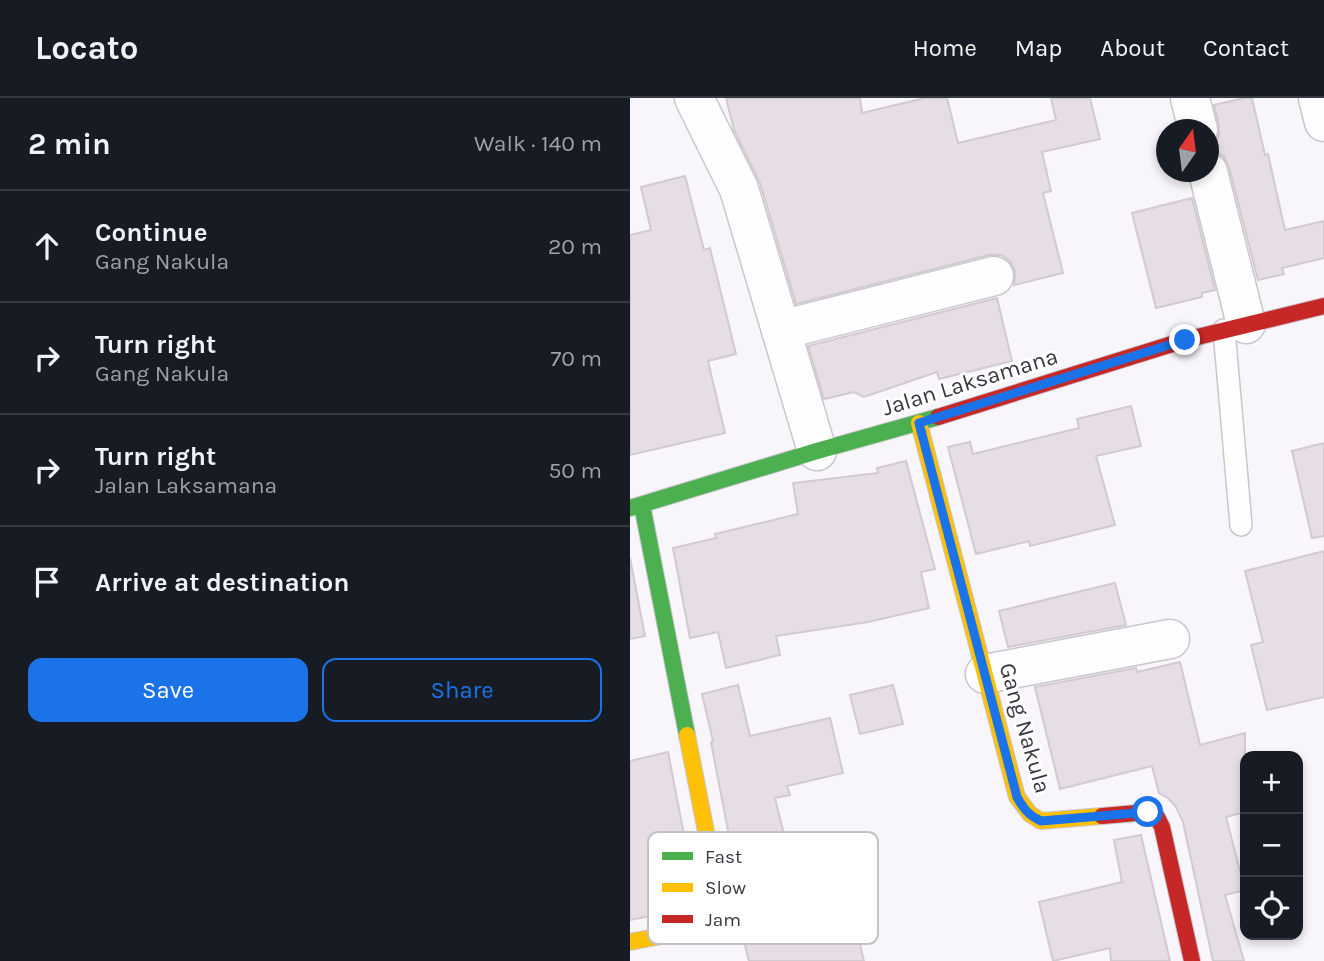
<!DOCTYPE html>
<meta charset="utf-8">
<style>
body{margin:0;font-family:Karla,sans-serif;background:#20242c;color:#f1f3f6}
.controls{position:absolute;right:21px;bottom:21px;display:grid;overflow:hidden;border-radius:14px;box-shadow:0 4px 10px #0003}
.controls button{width:63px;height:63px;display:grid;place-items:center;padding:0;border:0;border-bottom:2px solid #363941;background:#171b24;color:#f1f3f6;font:35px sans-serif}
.compass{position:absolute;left:526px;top:21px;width:63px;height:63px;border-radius:50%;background:#171b24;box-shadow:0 4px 10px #0003;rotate:14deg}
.stop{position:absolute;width:21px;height:21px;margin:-16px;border:5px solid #1a73e8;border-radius:50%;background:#fff}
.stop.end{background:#1a73e8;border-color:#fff;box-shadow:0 2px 7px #0008}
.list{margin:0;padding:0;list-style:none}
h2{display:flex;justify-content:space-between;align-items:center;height:91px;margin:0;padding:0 28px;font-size:30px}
h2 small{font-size:23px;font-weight:400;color:#9ea1a6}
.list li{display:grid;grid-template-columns:46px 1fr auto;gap:21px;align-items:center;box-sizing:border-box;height:112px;padding:0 28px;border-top:2px solid #363941}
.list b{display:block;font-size:26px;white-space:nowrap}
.list p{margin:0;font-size:23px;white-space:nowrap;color:#9ea1a6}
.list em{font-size:23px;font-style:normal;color:#9ea1a6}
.actions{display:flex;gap:14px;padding:21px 28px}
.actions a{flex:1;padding:16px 0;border:2px solid #1a73e8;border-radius:14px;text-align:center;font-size:24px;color:#1a73e8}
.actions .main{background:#1a73e8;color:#fff}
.icon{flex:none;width:38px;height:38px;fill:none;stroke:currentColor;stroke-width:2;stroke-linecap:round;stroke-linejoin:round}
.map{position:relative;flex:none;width:694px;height:863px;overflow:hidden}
header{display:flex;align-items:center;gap:42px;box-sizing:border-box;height:98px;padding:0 35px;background:#171b24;border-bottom:2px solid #363941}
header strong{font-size:33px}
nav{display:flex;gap:38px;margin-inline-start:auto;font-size:24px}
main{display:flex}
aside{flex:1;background:#171b24}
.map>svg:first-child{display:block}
.building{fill:#e6dee4;stroke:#d1cad0;stroke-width:2}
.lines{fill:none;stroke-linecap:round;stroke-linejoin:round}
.lane-casing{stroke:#c9c6ce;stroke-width:24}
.street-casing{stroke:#c9c6ce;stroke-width:41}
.fast-casing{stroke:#c9c6ce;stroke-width:18}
.slow-casing{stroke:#c9c6ce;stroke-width:18}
.jam-casing{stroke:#c9c6ce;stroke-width:18}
.lane{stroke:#fefefe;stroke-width:21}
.street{stroke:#fefefe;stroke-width:38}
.fast{stroke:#4caf50;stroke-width:16}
.slow{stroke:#ffc107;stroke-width:16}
.jam{stroke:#c62828;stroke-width:16}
.route{stroke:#1a73e8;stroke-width:9}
.labels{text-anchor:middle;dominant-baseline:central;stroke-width:6;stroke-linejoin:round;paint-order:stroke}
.street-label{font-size:23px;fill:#3b3541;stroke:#fff}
.key{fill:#fff;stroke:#c4c2c6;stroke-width:2}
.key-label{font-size:19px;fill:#3b3541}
</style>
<header>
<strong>Locato</strong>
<nav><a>Home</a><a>Map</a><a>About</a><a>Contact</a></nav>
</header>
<main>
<aside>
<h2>2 min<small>Walk · 140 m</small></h2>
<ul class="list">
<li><svg class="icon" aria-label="ahead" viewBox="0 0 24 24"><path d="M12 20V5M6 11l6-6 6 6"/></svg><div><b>Continue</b><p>Gang Nakula</p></div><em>20 m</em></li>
<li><svg class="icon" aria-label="right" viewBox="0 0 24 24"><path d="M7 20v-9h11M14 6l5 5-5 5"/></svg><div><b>Turn right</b><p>Gang Nakula</p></div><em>70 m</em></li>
<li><svg class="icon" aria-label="right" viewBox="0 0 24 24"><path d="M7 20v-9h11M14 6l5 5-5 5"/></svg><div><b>Turn right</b><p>Jalan Laksamana</p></div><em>50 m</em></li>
<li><svg class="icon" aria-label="arrive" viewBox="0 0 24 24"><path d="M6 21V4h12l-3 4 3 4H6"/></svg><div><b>Arrive at destination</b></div></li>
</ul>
<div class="actions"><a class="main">Save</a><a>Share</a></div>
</aside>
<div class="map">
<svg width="694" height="863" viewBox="0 0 694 863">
<rect width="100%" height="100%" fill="#f8f6fb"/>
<g class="building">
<path d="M96,0H230L232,15L295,0H317L328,45L426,22L421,0H460L470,41L412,54L421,93L413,95L433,175L384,187L385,173L380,163L371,157H359L166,206L130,85L104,32Z"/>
<path d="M614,0H622L635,57L638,56L655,132L694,123V160L652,170L654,176L628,182L599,69L594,59L586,54L584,46L589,37V27L584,7Z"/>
<path d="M55,78L74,152L80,150L106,256L78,263L95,335L0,357V137L21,132L11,89Z"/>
<path d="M562,100L585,192L572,195V199L526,210L502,115Z"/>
<path d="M367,200L382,263L309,281L307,274L234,299L224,294L194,301L178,248Z"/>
<path d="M501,308L511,348L466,358L485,427L400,448L399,443L346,456L318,349L340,344L343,356L449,330L447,321Z"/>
<path d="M694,345V438L682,440L662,353Z"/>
<path d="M276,363L305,471L291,474L299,510L238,524L146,538L150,557L96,570L88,534L60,540L43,450L86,440L85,436L168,416L163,385L248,375L247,370Z"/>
<path d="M694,453V599L637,612L621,547L633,544L615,473Z"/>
<path d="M0,460L15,538L0,541Z"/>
<path d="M485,485L496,527L378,549L369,513Z"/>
<path d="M550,564L570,647L615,635V714L596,719L615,792L595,797L614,863H583L553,724L546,709L538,700L529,695L522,668L430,691L405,589L506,570L507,574Z"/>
<path d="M108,587L120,638L200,620L213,675L157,688L160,697L145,700L177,829L223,818L234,863H119L111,832L114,816L81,644L83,643L72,596Z"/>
<path d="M263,587L273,626L230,636L220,597Z"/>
<path d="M38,654L68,809L0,822V663Z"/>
<path d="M511,737L540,863H481L480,850L423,863L409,804L492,784L484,742Z"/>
</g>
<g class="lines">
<defs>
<path id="lane" d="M594,232L611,427"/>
<g id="street">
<path d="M64,0L109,91L187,353"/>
<path d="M560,0L568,32"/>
<path d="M688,0L694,24"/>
<path d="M578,74L616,226"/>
<path d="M151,232L364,178"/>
<path d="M355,576L540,541"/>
</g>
<g id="fast">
<path d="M12,407L57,637"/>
<path d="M0,410L187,353L308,319"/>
</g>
<g id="slow">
<path d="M289,325L387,699L400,716L411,723L472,718"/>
<path d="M0,844L89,827L93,820L57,637"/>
</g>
<g id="jam">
<path d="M308,319L555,242L694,208"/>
<path d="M472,718L518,714L527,719L532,729L562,863"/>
</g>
</defs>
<use href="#lane" class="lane-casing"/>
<use href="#street" class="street-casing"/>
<use href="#fast" class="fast-casing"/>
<use href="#slow" class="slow-casing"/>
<use href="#jam" class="jam-casing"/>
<use href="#lane" class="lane"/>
<use href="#street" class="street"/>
<use href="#fast" class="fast"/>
<use href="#slow" class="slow"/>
<use href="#jam" class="jam"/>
</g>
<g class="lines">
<path class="route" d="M518,714L411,723C399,718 393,710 387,699L289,325L555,242"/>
</g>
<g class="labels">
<g class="street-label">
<text transform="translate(340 284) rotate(-17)">Jalan Laksamana</text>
<text transform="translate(395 630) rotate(74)">Gang Nakula</text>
</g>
</g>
<rect x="18" y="734" width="230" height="112" rx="10" class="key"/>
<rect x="32" y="754" width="31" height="8" fill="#4caf50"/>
<rect x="32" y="785" width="31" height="9" fill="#ffc107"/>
<rect x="32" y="817" width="31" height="8" fill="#c62828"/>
<g class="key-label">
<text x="75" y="765">Fast</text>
<text x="75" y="796">Slow</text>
<text x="75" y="828">Jam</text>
</g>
</svg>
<div class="controls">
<button>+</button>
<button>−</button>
<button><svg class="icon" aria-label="locate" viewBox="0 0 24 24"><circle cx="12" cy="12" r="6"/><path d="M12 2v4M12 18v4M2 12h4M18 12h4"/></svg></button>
</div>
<svg class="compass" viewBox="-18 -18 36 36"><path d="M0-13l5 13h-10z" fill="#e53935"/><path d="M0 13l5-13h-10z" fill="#9ea1a6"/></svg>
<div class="stop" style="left:518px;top:714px"></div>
<div class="stop end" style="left:555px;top:242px"></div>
</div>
</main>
